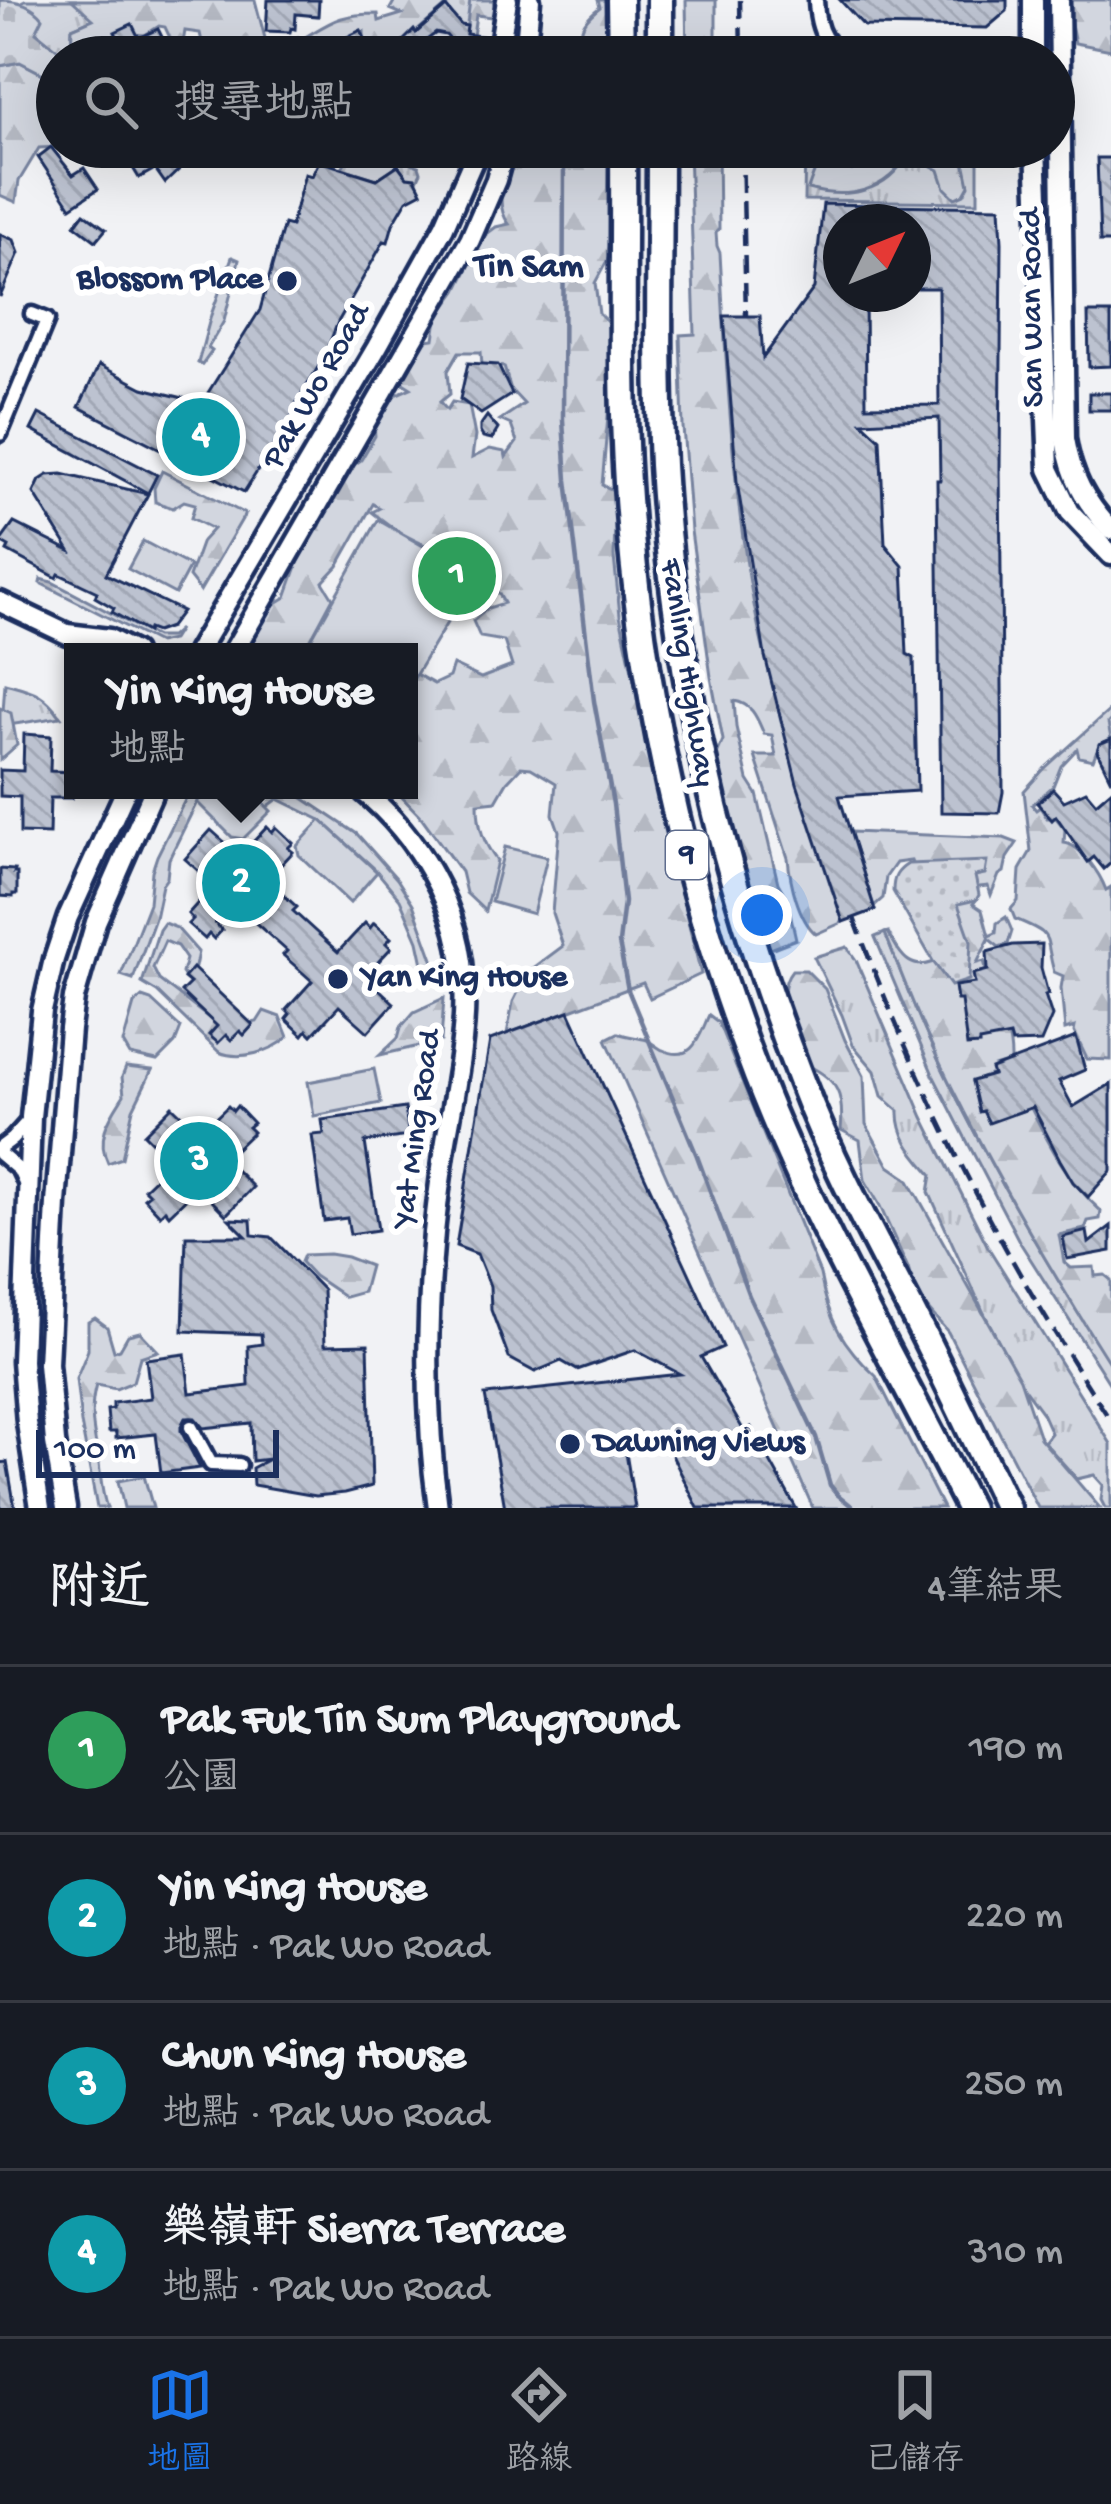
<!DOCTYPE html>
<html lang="zh-TW">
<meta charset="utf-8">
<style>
body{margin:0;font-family:"Gochi Hand","LXGW WenKai TC",sans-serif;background:#20242c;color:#f1f3f6}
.compass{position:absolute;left:823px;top:204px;width:108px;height:108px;border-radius:50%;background:#171b24;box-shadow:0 12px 48px #0002;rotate:47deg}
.scale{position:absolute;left:36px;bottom:30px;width:243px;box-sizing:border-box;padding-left:12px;border:6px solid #1b2f5e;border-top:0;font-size:33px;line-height:42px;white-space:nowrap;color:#1b2f5e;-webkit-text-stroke:9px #fff;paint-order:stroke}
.you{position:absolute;left:762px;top:915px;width:42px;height:42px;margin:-30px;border:9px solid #fff;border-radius:50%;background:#1a73e8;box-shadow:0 0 0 18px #1a73e833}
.badge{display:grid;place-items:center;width:78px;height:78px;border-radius:50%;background:#1a73e8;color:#fff;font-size:39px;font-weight:700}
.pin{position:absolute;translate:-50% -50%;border:6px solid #fff;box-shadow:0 3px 12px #0006}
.popup{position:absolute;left:64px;top:643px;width:354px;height:156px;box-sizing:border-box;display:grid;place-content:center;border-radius:0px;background:#171b24;filter:drop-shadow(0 3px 9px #0005);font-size:39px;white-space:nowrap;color:#9ea1a6}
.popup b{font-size:45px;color:#f1f3f6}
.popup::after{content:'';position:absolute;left:50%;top:100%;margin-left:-24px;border:24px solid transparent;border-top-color:#171b24}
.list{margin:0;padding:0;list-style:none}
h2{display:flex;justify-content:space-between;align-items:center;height:156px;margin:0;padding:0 48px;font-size:51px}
h2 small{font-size:39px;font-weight:400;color:#9ea1a6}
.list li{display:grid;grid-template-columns:78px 1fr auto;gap:36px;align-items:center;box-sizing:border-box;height:168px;padding:0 48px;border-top:3px solid #363941}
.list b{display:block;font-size:45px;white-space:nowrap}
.list p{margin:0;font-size:39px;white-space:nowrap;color:#9ea1a6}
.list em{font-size:39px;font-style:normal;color:#9ea1a6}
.icon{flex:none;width:66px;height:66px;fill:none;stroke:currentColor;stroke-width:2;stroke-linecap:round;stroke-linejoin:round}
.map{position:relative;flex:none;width:1111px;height:1508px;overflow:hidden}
.search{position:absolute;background:#171b24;box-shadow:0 12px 48px #0002;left:36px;right:36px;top:36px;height:132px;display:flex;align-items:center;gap:30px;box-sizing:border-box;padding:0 42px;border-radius:66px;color:#9ea1a6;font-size:45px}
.sheet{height:828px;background:#171b24}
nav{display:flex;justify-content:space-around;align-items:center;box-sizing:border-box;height:168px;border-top:3px solid #363941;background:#171b24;font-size:33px;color:#9ea1a6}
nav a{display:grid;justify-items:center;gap:6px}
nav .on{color:#1a73e8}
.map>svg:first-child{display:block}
.grass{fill:url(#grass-tufts);stroke:#76829e;stroke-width:3}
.forest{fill:url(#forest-firs);stroke:#76829e;stroke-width:3;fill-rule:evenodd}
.cemetery{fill:url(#cemetery-stones);stroke:#76829e;stroke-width:3}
.garden{fill:url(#garden-dots);stroke:#76829e;stroke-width:3}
.pitch{fill:#d2d6df;stroke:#76829e;stroke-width:3}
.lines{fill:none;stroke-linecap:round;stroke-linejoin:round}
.stream{stroke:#707c9a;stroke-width:4.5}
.building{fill:url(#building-back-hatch);stroke:#1b2f5e;stroke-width:3;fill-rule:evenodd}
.street-casing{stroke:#1b2f5e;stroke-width:21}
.secondary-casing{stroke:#1b2f5e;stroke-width:27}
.highway-casing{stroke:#1b2f5e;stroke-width:33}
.street{stroke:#fff;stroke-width:12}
.secondary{stroke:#fff;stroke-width:18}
.highway{stroke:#fff;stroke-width:24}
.rail{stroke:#1b2f5e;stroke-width:4.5;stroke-dasharray:18 9;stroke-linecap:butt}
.poi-dot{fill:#1b2f5e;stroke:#fff;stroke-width:4.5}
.labels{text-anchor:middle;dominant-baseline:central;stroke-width:12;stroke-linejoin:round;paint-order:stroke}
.shield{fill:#fff;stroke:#5f6d8e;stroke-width:3}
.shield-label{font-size:30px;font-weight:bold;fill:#1b2f5e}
.poi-label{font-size:33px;font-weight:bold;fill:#1b2f5e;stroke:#fff;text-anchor:start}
.street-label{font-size:33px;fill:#1b2f5e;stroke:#fff}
.neighbourhood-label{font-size:36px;font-weight:bold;fill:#1b2f5e;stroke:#fff}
</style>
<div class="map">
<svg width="1111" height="1508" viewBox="0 0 1111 1508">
<defs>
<pattern id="grass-tufts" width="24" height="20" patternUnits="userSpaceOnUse" patternTransform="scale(3)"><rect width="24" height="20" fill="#d2d6df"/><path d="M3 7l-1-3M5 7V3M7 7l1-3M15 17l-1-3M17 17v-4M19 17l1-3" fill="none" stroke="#b4b8c2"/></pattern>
<pattern id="forest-firs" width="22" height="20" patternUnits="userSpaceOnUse" patternTransform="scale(3)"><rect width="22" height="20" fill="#d2d6df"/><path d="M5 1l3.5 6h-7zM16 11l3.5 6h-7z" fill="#b4b8c2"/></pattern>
<pattern id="cemetery-stones" width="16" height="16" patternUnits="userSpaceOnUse" patternTransform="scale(3)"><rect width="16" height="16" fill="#d2d6df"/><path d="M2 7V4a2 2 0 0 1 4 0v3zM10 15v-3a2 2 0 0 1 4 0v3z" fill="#b4b8c2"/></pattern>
<pattern id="garden-dots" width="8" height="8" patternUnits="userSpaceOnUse" patternTransform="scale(3)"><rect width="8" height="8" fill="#d2d6df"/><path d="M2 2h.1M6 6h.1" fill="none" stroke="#b4b8c2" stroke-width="1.8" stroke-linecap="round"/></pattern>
<pattern id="building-back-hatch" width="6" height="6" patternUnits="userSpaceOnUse" patternTransform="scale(3)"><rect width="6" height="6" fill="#bcc2d0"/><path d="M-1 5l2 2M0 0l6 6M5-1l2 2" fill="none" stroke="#a1a7b5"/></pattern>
</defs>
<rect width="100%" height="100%" fill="#f1f2f5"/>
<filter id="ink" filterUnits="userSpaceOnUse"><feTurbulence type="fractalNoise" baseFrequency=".00833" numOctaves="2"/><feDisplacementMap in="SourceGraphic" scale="24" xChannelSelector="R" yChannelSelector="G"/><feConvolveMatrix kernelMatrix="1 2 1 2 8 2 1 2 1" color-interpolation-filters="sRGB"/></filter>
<g filter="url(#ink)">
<g class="grass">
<path d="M25,0H76L94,19L72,28L71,57H67L35,31L17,4Z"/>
<path d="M805,147H978V202L804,200Z"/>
<path d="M360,152L396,157L419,166L421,172L414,187L398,165L377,179L342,168L348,157Z"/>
<path d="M232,257L239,260L224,321L208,348L212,351L202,365L198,363L211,315Z"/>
<path d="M5,683C34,691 43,692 61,717L2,726Z"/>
<path d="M885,933C900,970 914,1008 931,1044C983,1156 1045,1262 1111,1365V1386L1019,1241L971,1149L934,1077L875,937Z"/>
<path d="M847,947L856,960L923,1117L988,1247L1111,1444V1508H1105L1101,1500L1103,1485L1094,1475L1077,1479L1044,1442L1051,1433L1042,1413L1022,1386L984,1313L929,1192L932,1175C916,1156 898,1138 899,1111L882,1096L875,1071L853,1045L842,1015L814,957Z"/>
</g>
<g class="forest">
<path d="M72,0H255L267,46L298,37L300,40C333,21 338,14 378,14L379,21L402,14L390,9L395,0H493L496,11L491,17L476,15L470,57H355L357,48L364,42V32L326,57H231L219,50L211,53L204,51L200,33L185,31L182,48L186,57H171L170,47L172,42L165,27L159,26L145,35L130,34L138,57H71L72,28L93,19Z"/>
<path d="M598,0H617L616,57H571C587,33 572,29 600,7Z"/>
<path d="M686,0H716V57H687Z"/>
<path d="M1066,0H1111V50L1075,43Z"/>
<path d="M20,62L43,74L57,119V147H60L39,148L19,181L16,202L0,195V66Z"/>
<path d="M516,147H609L608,187L614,203L610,255L595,283L599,314L608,323L612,371L602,485L616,491L614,557L620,615L672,857L701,974L650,998L643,983L507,1034L513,1002L528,972L563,946L552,913L559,831L553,814L556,783L531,768L521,767L507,782L496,801L478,803C478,827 483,842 497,861L485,911L466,893L461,872L422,818L395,790H409V686L416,674L434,684L449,677L453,665L481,678L512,666L504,641L480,637L473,621L488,608L504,603C487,566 437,553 403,534C392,528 382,520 372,512L380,508L373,504L338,566L323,582L333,598L304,652H254L251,647L263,611L286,597L306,541L320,526L331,495L347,470L361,460L375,436L374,424L388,398L411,388L400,381C407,367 416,357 420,341L434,339L437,318L457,291L484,236L496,227L509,224C491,201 508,172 516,147ZM459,352H481L482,365L504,367L511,390L524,404L500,420L511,425L517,442L506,457L505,452L490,449L472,458L475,436L469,405L452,402L447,410L440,402L450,394L448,371Z"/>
<path d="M689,147H718L719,229L716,232L717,246L720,253C727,383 734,529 765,656C787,745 817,834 843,922L816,934C798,919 790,881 788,858L755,756H776L772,735L764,734C757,718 753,704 734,701L736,727L748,780L757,794L778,883L787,899L796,939L763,952C756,927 758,900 740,880L743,863L731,837L715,759L723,740L711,677L691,531L683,427L680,335L695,334Z"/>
<path d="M806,147H849L846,151L852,170L874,162L880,147H905L908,154C887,192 848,200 808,189L816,167Z"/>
<path d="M930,147H961L969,185L964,194L955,198L945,188L939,170L928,164Z"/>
<path d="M162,471L245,514L200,591L189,577L202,541L213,529L191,518L195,504L184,501L173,508L155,502L154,488Z"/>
<path d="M41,579L52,582L156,637H170L179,629L172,640L158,643L40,583Z"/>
<path d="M0,708L11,713L17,745L0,760Z"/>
<path d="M1111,709V720L1108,723L1111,739L1099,745L1093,760L1079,757L1077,749L1061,766L1053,786L1032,805L1036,810L1040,807L1047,818H1056L1065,829L1064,843C1081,845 1100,874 1106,890L1111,887V1060L1087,1059L1074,1032L1075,1027L1065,1030L1061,988L1063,976L1054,972C1043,933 1056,936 1015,919L1011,909L1018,901L1020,870L1031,851L1024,791L1045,768Z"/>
<path d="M190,790H208L197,802L169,859L167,878L162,885L155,918L133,979L121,975L149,903L152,871L157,856Z"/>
<path d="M250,790H291L357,834L397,879L413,904L438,973L432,978L425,973L418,941L400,899L375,869L321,820L278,799L267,807Z"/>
<path d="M850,832L1004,838L1017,843L1007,858L1004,872L999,875L991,895L988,886L978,887L977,899L973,904L982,910L989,936L996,933L997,923L1006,917L1012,931L1008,944L999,947L989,939L977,963L984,961C993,995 1012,1026 1011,1062L994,1067L993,1074L972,1082L989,1122L1031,1108C1050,1146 1069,1183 1101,1211L1100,1219L1088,1221L1085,1229L1059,1235L1064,1262L1071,1268L1094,1267L1095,1276L1105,1275L1111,1280V1366C1045,1262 983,1156 931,1044C914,1008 900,970 885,933L888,932C902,958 912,976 944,957L911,861L896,863L886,877L883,898L874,906Z"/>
<path d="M164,923L177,928L198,952L195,967L186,979L182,973L186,959L177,946L165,941L153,968L159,980L223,1029L257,1022L264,1011L280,1017L288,1037C272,1052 240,1061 219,1052L157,992L142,983L159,930Z"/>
<path d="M792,970H806L825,989L845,1040L864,1076L866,1124L889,1166L908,1179L1020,1379L1040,1438L1100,1508H1038L948,1332L915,1294L908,1268L879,1204L865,1180L860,1140L841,1130C844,1096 839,1080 807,1065C798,1039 771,995 792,970Z"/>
<path d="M142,997L151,1000L181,1028L175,1043L157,1061L130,1055L123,1043L134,1004Z"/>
<path d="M444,998L441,1041L380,1055L398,1038L401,1027L414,1012Z"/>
<path d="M709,1015L718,1022L820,1274C828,1319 842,1345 876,1376L943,1508H813L606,1039L618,1033C628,1037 637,1037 647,1040C648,1040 661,1050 663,1050C695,1064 700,1033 709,1015Z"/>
<path d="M126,1067L152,1070L133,1109L122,1158L108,1163C95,1137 110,1117 124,1095L122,1077Z"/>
<path d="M329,1254L347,1257L370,1266L363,1292L345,1297L314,1276L301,1262L304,1255Z"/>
<path d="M95,1318L107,1327L114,1351L120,1349L128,1335L140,1332L158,1351L140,1357L133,1382L116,1389L96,1385C89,1409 93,1428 97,1451C101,1471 100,1489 107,1508H97L81,1423L76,1379L88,1350V1322Z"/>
</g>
<path class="cemetery" d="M0,0C17,0 33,5 43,18L36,32L67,57H57V121L48,126L43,74L20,62L0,66Z"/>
<g class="garden">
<path d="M453,0H470L463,57H387Z"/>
<path d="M987,861L985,874L975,876L979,895L976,900L958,904L971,941L969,980L951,986L934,963L893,891C893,877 897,871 908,864Z"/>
</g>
<g class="pitch">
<path d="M378,520L475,576L409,686V652H304Z"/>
<path d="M143,541L190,566L175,594L128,569Z"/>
<path d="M208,790H250L271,811L243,839L232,837L197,802Z"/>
<path d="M321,820L377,872L350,903L299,855L297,846Z"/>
<path d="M505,847L547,857L533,914L491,902Z"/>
<path d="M374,1069L381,1103L314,1116L308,1082Z"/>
<path d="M144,1476L153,1508H124L118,1481Z"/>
</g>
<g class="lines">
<path class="stream" d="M564,158L563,420L567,480L594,701L613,804L624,902L619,943L628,990L697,1156L749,1296L816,1437L830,1485L838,1495L854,1508"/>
</g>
<g class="building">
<path d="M268,0H319L318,16L296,14L295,29L291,28L290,32L266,31Z"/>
<path d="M840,0H1007V11L987,28L864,26Z"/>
<path d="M446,7L461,25L467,26L466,34L488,37L485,53L452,49V42L446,35L436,33L428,39L426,45H420L404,57H387L414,30L416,33Z"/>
<path d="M132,24L139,38L122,46L115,32Z"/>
<path d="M158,29L164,41L144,51L137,39Z"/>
<path d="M361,30L368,45L343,57H319L335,43Z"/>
<path d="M51,147L73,175L84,168L98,189L71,207L38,157Z"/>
<path d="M158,147H177L183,155L190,147H229L230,150L184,165L165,183L155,169L139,178L130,163Z"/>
<path d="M1097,158H1111V242H1100Z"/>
<path d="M319,161L377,179L398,165L407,177L415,178L422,192L407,200L393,224L388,242L384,241L338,322L323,359L297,402L300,404L244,492L79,407L99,365L143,388L187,399L199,407L260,310L284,224L291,226L305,174L312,176Z"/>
<path d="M823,204L1000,207L1002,242L1000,467L1003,792L999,813L941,812L937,480H940L939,418L862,422L880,439L885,544L903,566L907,654L914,658L917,791L839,796L875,910L843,922L797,784L765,656L737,482L724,316H760L763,358L814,288ZM841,222H913V288H938L939,405L866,406L865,294H841Z"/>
<path d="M84,213L106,229L96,241L75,225Z"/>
<path d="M0,234L14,240L19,253L0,297Z"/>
<path d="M1088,313H1111V366L1089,367Z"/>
<path d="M468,363L498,365L512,394L481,414L460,399Z"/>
<rect x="1089" y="393" width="22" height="17"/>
<path d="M39,414L157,475L148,493L31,430Z"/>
<path d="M487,416L498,429L492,439L483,437L480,432V426Z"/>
<path d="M62,474L148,494L106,574L182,611L170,627L156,632L148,629L147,632L112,612L114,608L95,597L97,592L59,574L57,578L7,551L9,547L0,542L14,523L70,551L34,493L40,480L48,475Z"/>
<path d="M24,734L51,736L50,771L73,772L72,798H50L49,834L20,833V797L0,796V770L23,771Z"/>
<path d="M1111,739V780L1097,751L1099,744Z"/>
<path d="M1053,789L1064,801L1086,791L1096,803L1111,790V863L1104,869L1094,857L1088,862L1056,816L1052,820L1037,803Z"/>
<path d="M267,827L272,832L276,827L293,843L288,848L293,852L267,880L297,907L293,911L338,952L365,923L370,928L374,923L391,938L386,943L391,948L365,976L394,1003L368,1032L339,1006L312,1035L307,1030L303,1035L286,1019L290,1014L286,1010L312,981L283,955L287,951L241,910L237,915L229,908L215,923L222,930L214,939L209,934L205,939L188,924L193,919L188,914L214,885L185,859L211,830L240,856Z"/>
<path d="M0,869L15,870L14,873H17V894H13V897L0,896Z"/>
<path d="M1042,944L1041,968L1048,994L1045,995L1052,1016L1041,1042L1012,1043L1010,1036L979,1042V1045L967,1046L961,1000H957L955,986L975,983L973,974L988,970L987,952L1013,945Z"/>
<path d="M193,968L253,1025L244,1035L240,1031L231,1040L226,1035L218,1043L209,1035L217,1026L181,992L190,983L184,978Z"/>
<path d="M569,1011L723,1347L701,1357L744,1431L751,1427L796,1508H698L669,1449L626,1453L635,1508H505L485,1395L680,1374L635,1350L577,1370L561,1361L535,1372L509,1358L491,1310L490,1286L477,1254L456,1246L490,1040Z"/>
<path d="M1076,1037L1085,1070L1059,1081L1073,1107L1111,1084V1171L1088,1197L1073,1182L1060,1160L1033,1107L989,1123L983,1111L979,1112L972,1081L993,1075L991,1069Z"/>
<path d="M172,1106L200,1133L228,1106L233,1111L237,1106L253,1123L248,1127L253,1132L225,1159L253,1187L226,1215L198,1187L169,1215L165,1210L160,1215L144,1198L149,1194L144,1189L172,1162L144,1134Z"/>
<path d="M405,1108L409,1136L365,1142L378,1230L350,1234L347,1218L324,1221L312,1135L324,1134L322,1120Z"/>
<path d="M229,1219L251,1220L252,1235L271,1237L323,1290L325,1345L368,1344L372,1486L345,1493L316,1496L253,1485L252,1468L269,1459L252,1461L251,1423L203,1428L195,1418H185L181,1426V1431L200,1468L161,1473L156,1434L116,1438V1432H109L107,1410L113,1409V1403L151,1398L146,1359L185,1354L190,1393L249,1386L248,1346L262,1344L261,1334L183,1331L186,1236H246Z"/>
<path d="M1111,1226V1251L1067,1259L1063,1237L1087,1231L1089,1243Z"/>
<path d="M7,1462L15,1508H0V1463Z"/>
</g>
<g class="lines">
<defs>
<g id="street">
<path d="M816,0C817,30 825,51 856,56L1034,57"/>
<path d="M0,434L47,320L32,314"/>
<path d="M0,1148L12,1139L29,1120"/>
<path d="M0,1154L19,1170L25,1183"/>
<path d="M191,1427L211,1464L239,1465"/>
</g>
<g id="secondary">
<path d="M1033,0V57"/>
<path d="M1059,0L1065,439C1071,476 1085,502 1111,530"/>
<path d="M498,57L507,0"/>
<path d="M525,57L530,0"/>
<path d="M1036,147L1049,469L1070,512L1111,555"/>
<path d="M0,602L67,634L109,639L134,652"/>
<path d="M197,652L377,347L444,227L479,147"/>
<path d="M233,652L470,240L496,180L505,147"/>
<path d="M362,790C391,814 414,841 432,874C480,959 465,1033 449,1124C442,1160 438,1197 434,1233C426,1325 425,1416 438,1508"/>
<path d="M40,1508L27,1423L22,1361L31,1117L42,1011L54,959L68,917L126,790"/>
<path d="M66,1508L55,1442L48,1364L56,1203L70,1029L74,998L96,922L154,790"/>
</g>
<g id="highway">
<path d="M620,0L621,57"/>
<path d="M660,57V0"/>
<path d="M623,147C624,259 620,372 627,483C639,685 684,887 757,1076C815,1225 897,1365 969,1508"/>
<path d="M660,147C660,253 657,359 662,465C674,677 725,885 802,1083C832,1162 873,1237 912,1312C945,1377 976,1443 1007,1508"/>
</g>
</defs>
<use href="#street" class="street-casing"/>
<use href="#secondary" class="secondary-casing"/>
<use href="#highway" class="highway-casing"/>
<use href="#street" class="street"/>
<use href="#secondary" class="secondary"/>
<use href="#highway" class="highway"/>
<g class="rail">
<path d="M740,0L741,57"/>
<path d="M742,147L746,316"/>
<path d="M854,918C922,1101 1003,1258 1111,1421"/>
</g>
</g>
</g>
<g class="poi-dot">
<circle cx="287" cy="281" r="12"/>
<circle cx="338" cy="979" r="12"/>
<circle cx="570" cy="1444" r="12"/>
</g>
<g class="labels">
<rect class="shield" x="666" y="831" width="42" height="48" rx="9"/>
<g class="shield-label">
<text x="687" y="855">9</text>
</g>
<g class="poi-label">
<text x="263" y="281" text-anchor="end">Blossom Place</text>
<text x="362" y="979">Yan King House</text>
<text x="594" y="1444">Dawning Views</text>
</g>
<g class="street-label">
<text transform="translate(1034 308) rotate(-91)">San Wan Road</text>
<text transform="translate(318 387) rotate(-60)">Pak Wo Road</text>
<text transform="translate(686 673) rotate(81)">Fanling Highway</text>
<text transform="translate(419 1129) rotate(-82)">Yat Ming Road</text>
</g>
<g class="neighbourhood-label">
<text x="529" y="268">Tin Sam</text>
</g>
</g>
</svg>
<svg class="compass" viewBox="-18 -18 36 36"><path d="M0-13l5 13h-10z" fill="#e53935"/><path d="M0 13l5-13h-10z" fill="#9ea1a6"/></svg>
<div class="scale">100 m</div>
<div class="you"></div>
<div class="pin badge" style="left:457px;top:576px;background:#2e9e5b">1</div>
<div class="pin badge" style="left:241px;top:883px;background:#0f9aa8">2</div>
<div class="popup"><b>Yin King House</b>地點</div>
<div class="pin badge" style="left:199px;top:1161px;background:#0f9aa8">3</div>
<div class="pin badge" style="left:201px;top:437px;background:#0f9aa8">4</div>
<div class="search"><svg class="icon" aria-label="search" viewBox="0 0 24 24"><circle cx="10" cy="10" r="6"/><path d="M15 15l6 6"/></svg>搜尋地點</div>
</div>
<section class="sheet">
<h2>附近<small>4筆結果</small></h2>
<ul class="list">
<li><span class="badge" style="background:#2e9e5b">1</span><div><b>Pak Fuk Tin Sum Playground</b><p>公園</p></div><em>190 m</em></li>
<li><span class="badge" style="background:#0f9aa8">2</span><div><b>Yin King House</b><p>地點 · Pak Wo Road</p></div><em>220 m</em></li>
<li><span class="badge" style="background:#0f9aa8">3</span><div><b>Chun King House</b><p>地點 · Pak Wo Road</p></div><em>250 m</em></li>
<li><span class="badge" style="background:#0f9aa8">4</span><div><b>樂嶺軒 Sierra Terrace</b><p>地點 · Pak Wo Road</p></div><em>310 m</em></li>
</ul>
</section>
<nav>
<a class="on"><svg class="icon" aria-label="map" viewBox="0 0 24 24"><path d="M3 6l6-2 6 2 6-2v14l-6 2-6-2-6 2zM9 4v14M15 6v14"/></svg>地圖</a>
<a><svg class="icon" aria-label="directions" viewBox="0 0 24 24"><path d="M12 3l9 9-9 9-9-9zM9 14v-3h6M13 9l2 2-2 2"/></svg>路線</a>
<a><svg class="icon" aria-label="saved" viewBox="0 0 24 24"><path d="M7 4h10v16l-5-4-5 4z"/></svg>已儲存</a>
</nav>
